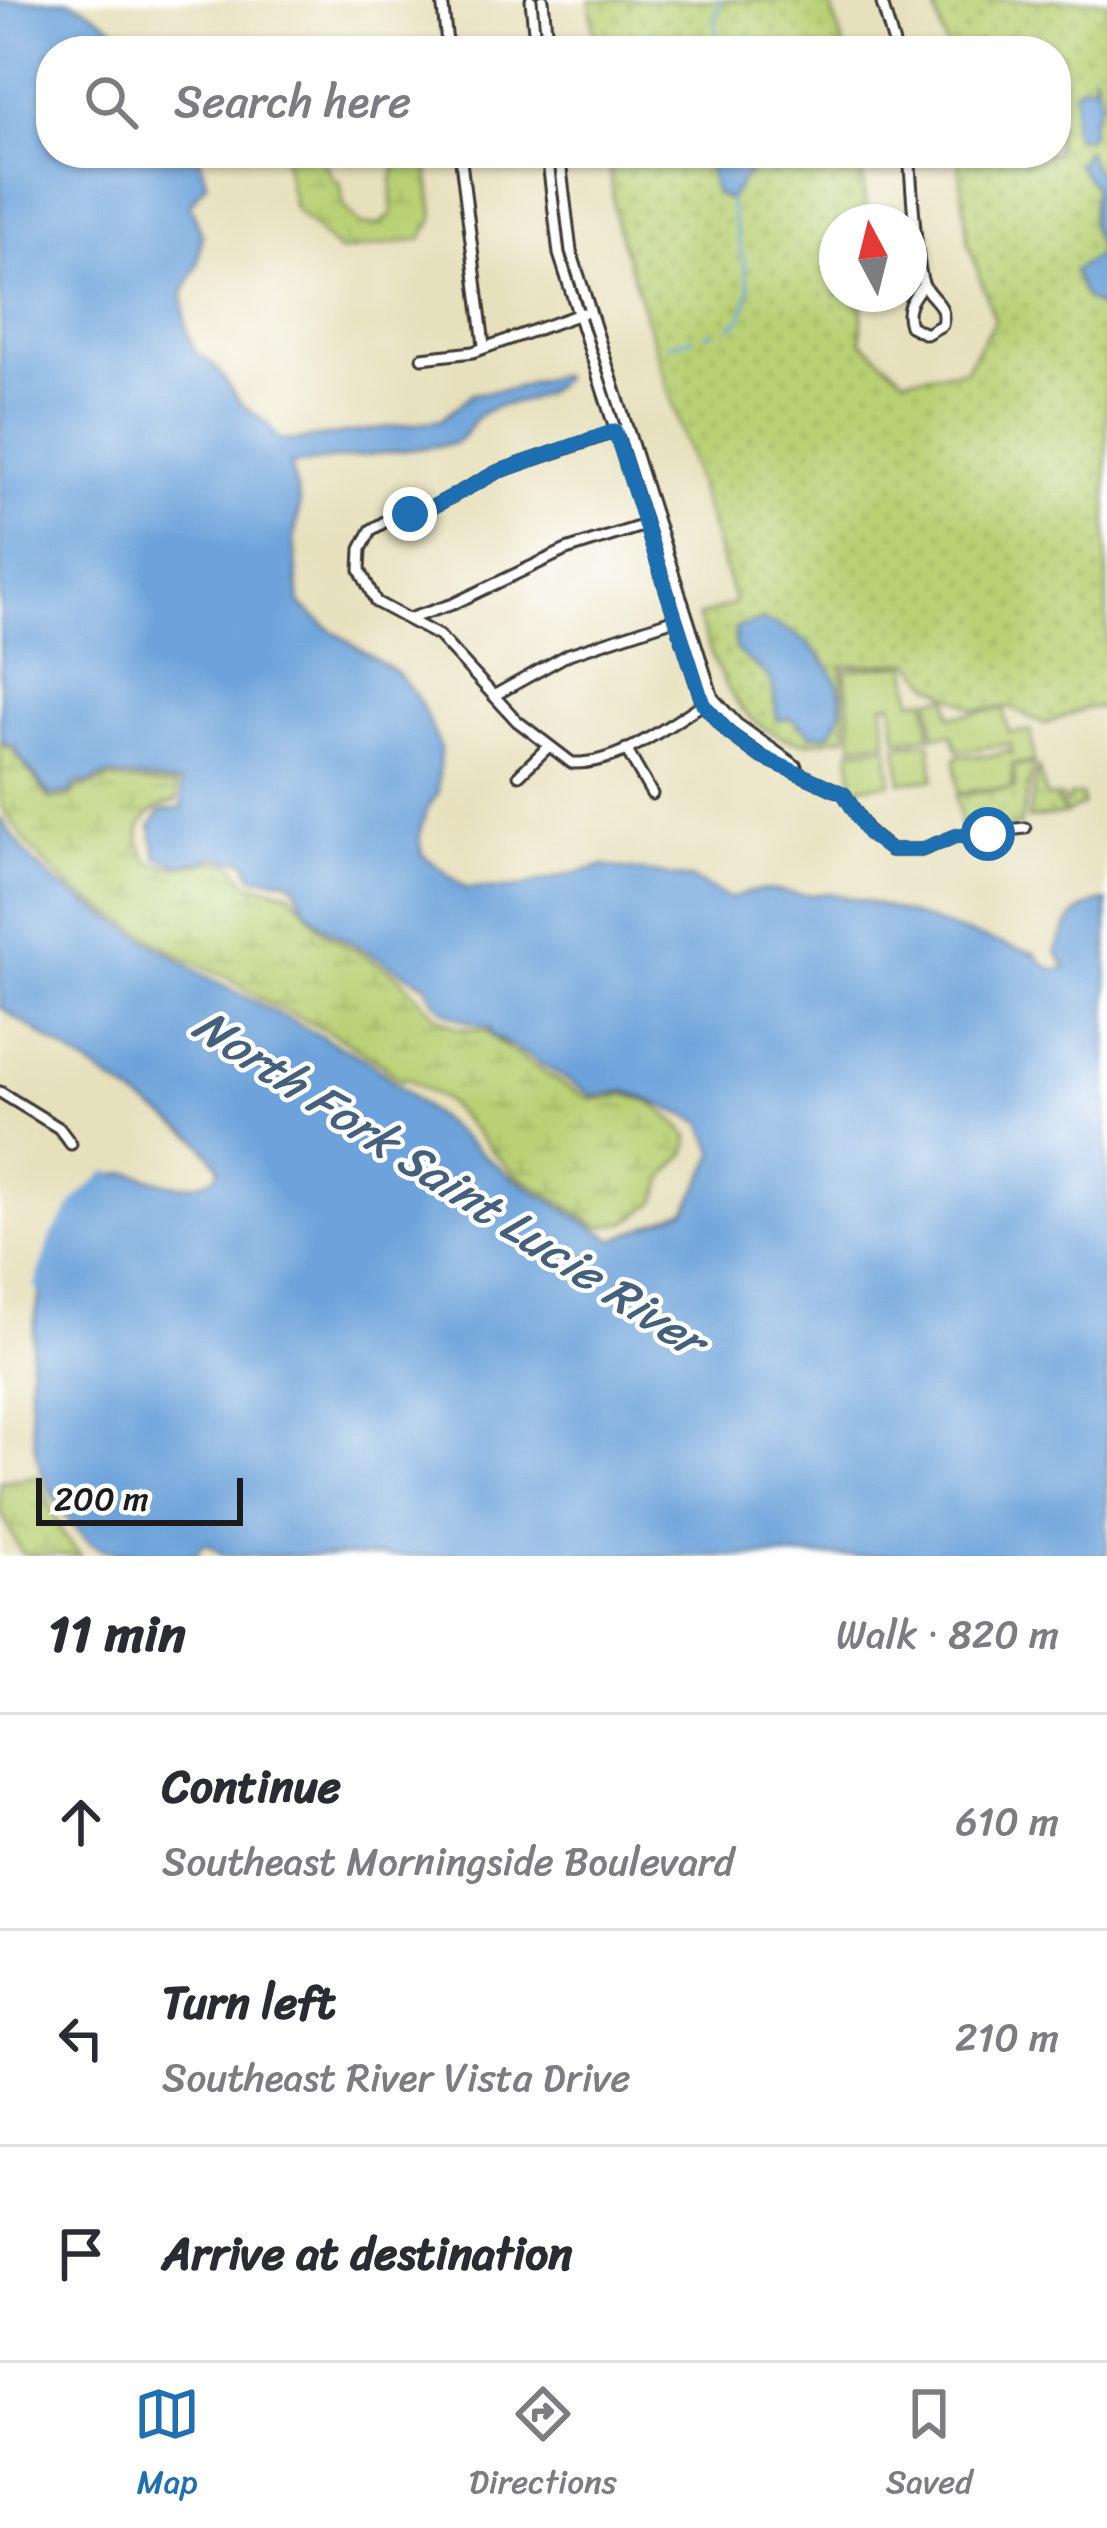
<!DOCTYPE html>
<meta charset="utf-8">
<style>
body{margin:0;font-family:Sriracha,sans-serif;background:#f2f2f3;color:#2b2b33}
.compass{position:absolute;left:819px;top:204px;width:108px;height:108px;border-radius:50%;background:#fff;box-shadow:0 3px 9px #0004;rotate:353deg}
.scale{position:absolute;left:36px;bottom:30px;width:207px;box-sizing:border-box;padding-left:12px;border:6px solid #1c1c1c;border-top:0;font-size:33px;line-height:42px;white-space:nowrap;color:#1c1c1c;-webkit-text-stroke:9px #fff;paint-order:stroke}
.stop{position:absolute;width:36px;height:36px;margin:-27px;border:9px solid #1f6fb2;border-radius:50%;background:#fff}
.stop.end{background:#1f6fb2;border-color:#fff;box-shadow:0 3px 12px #0008}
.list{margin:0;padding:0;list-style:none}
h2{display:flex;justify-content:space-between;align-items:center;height:156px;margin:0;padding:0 48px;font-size:51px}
h2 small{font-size:39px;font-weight:400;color:#7c7c81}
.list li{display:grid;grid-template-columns:78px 1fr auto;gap:36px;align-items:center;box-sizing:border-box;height:216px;padding:0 48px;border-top:3px solid #e1e1e2}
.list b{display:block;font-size:45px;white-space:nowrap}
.list p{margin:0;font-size:39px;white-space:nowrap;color:#7c7c81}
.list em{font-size:39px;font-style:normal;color:#7c7c81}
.icon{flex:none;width:66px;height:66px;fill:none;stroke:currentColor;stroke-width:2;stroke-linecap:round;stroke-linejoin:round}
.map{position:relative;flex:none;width:1107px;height:1556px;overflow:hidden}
.search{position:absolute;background:#fff;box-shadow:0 3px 9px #0004;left:36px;right:36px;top:36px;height:132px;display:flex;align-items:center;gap:30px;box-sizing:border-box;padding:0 42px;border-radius:48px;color:#7c7c81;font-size:45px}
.sheet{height:804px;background:#fff}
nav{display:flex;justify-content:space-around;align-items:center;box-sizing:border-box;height:168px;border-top:3px solid #e1e1e2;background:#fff;font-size:33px;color:#7c7c81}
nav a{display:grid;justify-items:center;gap:6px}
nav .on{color:#1f6fb2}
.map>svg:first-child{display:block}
.grass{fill:url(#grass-dots);stroke:#6a7648;stroke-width:3}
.wetland{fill:url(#wetland-marsh);stroke:#6a7648;stroke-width:3}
.green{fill:#b9d074;stroke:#6a7648;stroke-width:3}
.water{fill:#6da3da;stroke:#44607b;stroke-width:3}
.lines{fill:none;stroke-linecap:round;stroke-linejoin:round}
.stream{stroke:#6da3da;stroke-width:3}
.river{stroke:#6da3da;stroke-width:12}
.minor-casing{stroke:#3a3934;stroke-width:15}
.minor{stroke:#fff;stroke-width:9}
.route{stroke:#1f6fb2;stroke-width:15}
.labels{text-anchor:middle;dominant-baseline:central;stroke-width:9;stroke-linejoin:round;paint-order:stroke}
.water-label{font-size:48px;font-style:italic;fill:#44607b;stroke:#fff}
</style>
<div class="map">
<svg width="1107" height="1556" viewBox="0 0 1107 1556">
<defs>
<pattern id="grass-dots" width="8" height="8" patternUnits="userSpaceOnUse" patternTransform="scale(3)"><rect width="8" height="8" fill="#b9d074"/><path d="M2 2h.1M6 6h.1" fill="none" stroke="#9eb264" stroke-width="1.8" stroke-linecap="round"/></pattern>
<pattern id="wetland-marsh" width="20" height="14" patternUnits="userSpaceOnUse" patternTransform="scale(3)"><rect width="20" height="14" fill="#b9d074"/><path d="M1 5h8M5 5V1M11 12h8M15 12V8" fill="none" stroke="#9eb264"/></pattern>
</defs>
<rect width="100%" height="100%" fill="#fff"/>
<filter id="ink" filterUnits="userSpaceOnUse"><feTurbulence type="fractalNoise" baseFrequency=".00833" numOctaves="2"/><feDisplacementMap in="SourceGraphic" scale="24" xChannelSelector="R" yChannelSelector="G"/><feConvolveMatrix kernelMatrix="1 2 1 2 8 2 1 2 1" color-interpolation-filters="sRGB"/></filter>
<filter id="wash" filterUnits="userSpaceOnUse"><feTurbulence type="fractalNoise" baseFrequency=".004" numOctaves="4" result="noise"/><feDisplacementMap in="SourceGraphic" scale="48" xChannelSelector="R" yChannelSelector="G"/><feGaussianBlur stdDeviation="2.7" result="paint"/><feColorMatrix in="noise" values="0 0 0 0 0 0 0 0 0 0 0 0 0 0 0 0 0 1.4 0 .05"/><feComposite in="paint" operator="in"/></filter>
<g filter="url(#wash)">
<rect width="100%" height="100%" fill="#e7e0bc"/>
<g class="grass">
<path d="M590,0H829L845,51H596Z"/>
<path d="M937,0H1107V707L1086,708L1045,724L1010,708L974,709L932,685L912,662L841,666L847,736C833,738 815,744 800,742C735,730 717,671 698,617L735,603L616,222L608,153H860L867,222H837V294H863L861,341L904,378L965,370L995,320L968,243L958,153H1056V51H948L933,3Z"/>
<path d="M1034,764L1020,826L961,829L956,795L1015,789L1013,766Z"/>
<path d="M1038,766L1046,797H1062L1064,803L1069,802V796L1082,795L1083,805L1067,813L1055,800L1066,814L1028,819Z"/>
</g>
<g class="wetland">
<path d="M283,153H319L334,180L340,182L344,207L360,225H378L392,215V179L396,167L389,153H426L434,218L421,239L339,252L294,208Z"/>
<path d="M0,743L13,750L50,800L70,797L80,786L84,788L108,779L176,786L177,801C144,810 127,829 149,862C181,874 201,857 232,863L247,884L290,892L324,932L399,976L435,1015L457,1028L487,1031C494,1043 573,1092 590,1098C602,1102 615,1093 627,1095C652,1099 674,1119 689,1137L687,1152L665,1177L656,1202L627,1222L600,1227L513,1173L445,1100L406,1078L401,1081L374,1058L335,1035L261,999L231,979L182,957L70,888L32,850L0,805Z"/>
<path d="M38,1476L63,1535L81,1556L22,1554L0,1510V1481Z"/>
</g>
<g class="green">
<path d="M908,664L912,700L926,699L930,736L897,740L892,703L883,704L887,741L853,745L845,670Z"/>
<path d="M948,697L950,716L1003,709L1009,733L1031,731L1034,762L1013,764L1011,789H977L962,794L958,791L955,759L958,756H993L1007,751L1012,754L1011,744L958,751L952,734L934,736L930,699Z"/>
<path d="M930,742L934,779L901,782L897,745Z"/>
<path d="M888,746L891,783L853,787L850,750Z"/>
</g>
<g class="water">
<path d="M0,0H68L86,8L148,51H51V153H198L207,183L190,204L202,234L198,264L183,293L186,329L196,354C223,366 225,386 242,404C256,418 265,416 277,438L290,441L441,420L472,394L511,389L559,375L562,379C535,408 500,399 480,415C468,424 468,437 453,444L290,465L300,503L294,539L300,604L328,628L397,673L419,700L440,747L438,793L426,811L419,835L422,854L465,888L511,889L603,866L692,879L730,899C776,879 786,901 828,893C899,906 967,937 1035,953L1041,962L1055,970L1066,968L1056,951C1066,924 1077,904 1107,901V1556H224L208,1544L202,1545L195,1556C165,1556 121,1556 96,1547C68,1527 45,1488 37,1456C20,1388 33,1240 89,1194C95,1190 105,1179 110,1177C144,1161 166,1203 216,1176L219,1166L198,1139L0,1007V818L30,859L61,887L202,974L368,1061L507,1174L614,1240L687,1210L715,1154L702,1122L627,1091L594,1096L491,1034L490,1028C462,1020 437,1015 426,985L327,929L305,908L295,885L288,880L252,877L245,861L217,857L180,865L157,857L151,825L161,811L183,808L181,783L108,775L84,784L79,781L69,793L51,796L18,755L16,746H7L0,737Z"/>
<path d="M1094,72L1101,101L1092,119L1091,133L1086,138L1076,137C1066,123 1078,109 1074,92L1081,85L1094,84Z"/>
<path d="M1087,151L1092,166L1107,180V306L1102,308L1085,298L1073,271L1096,256L1099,249L1091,225L1094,187L1077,164Z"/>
<path d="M705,153H754L752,167L729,200L715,194Z"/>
<path d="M759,621C804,625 871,693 827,735L811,734L791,718L777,720C772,664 771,683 735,649V628Z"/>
</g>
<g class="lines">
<g class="stream">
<path d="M717,51L716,19L721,0"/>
<path d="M729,200L750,288L742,318L730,327"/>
<path d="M706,335L713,332"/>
<path d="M667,345L694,338"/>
</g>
<path class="river" d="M41,1286L57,1238L81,1202L109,1177"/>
</g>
</g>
<g filter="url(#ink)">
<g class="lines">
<defs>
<g id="minor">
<path d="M442,0L448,51"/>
<path d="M531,0L536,51"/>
<path d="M543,0L548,51"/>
<path d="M881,0L896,51"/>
<path d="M460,153L484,345"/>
<path d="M547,153L559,254L703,704L729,733L760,756L844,794L869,833L891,850H921L956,836L1025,828"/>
<path d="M559,153L571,251L713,698L737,724L796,766"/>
<path d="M909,153C911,175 916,271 924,285C933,302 947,303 942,325L926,334L910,326C904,308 912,299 923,284"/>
<path d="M422,358L473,352L583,313"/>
<path d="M626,428L497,472L427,510L386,521L371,530L361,549L360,570L376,602L439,636L517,721L572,763C621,765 673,721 713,698"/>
<path d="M411,618L453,604L566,550L645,525"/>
<path d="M495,695L569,654L675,619"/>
<path d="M626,749L652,794"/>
<path d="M519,775L547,748"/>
<path d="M0,1092L59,1128L71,1144"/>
</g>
</defs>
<use href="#minor" class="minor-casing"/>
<use href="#minor" class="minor"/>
</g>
</g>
<g class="lines" filter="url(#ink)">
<path class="route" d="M410,514L427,510L497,472L615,431L703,704L729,733L760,756L844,794L868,833L891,850H921L956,836L988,834"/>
</g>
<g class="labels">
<g class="water-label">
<text transform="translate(449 1182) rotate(33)">North Fork Saint Lucie River</text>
</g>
</g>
</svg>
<svg class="compass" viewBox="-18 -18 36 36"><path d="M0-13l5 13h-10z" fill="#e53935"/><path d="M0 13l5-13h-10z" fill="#7c7c81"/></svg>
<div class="scale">200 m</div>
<div class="stop" style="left:988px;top:834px"></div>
<div class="stop end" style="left:410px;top:514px"></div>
<div class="search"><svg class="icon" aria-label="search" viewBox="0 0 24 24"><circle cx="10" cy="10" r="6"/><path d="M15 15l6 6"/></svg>Search here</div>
</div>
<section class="sheet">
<h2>11 min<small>Walk · 820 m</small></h2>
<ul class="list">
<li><svg class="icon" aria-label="ahead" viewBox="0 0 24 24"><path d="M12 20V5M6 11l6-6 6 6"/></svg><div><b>Continue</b><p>Southeast Morningside Boulevard</p></div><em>610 m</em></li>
<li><svg class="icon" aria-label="left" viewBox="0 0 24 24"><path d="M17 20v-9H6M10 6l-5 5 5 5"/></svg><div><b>Turn left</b><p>Southeast River Vista Drive</p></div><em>210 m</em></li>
<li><svg class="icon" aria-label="arrive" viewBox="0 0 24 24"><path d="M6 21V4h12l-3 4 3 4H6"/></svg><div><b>Arrive at destination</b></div></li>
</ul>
</section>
<nav>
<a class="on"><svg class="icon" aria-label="map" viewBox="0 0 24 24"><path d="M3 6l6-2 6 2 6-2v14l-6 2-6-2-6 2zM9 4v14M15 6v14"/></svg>Map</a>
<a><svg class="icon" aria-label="directions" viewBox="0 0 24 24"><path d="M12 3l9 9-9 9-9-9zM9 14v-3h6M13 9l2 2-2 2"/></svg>Directions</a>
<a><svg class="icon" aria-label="saved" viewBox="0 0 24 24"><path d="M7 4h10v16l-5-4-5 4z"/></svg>Saved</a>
</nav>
